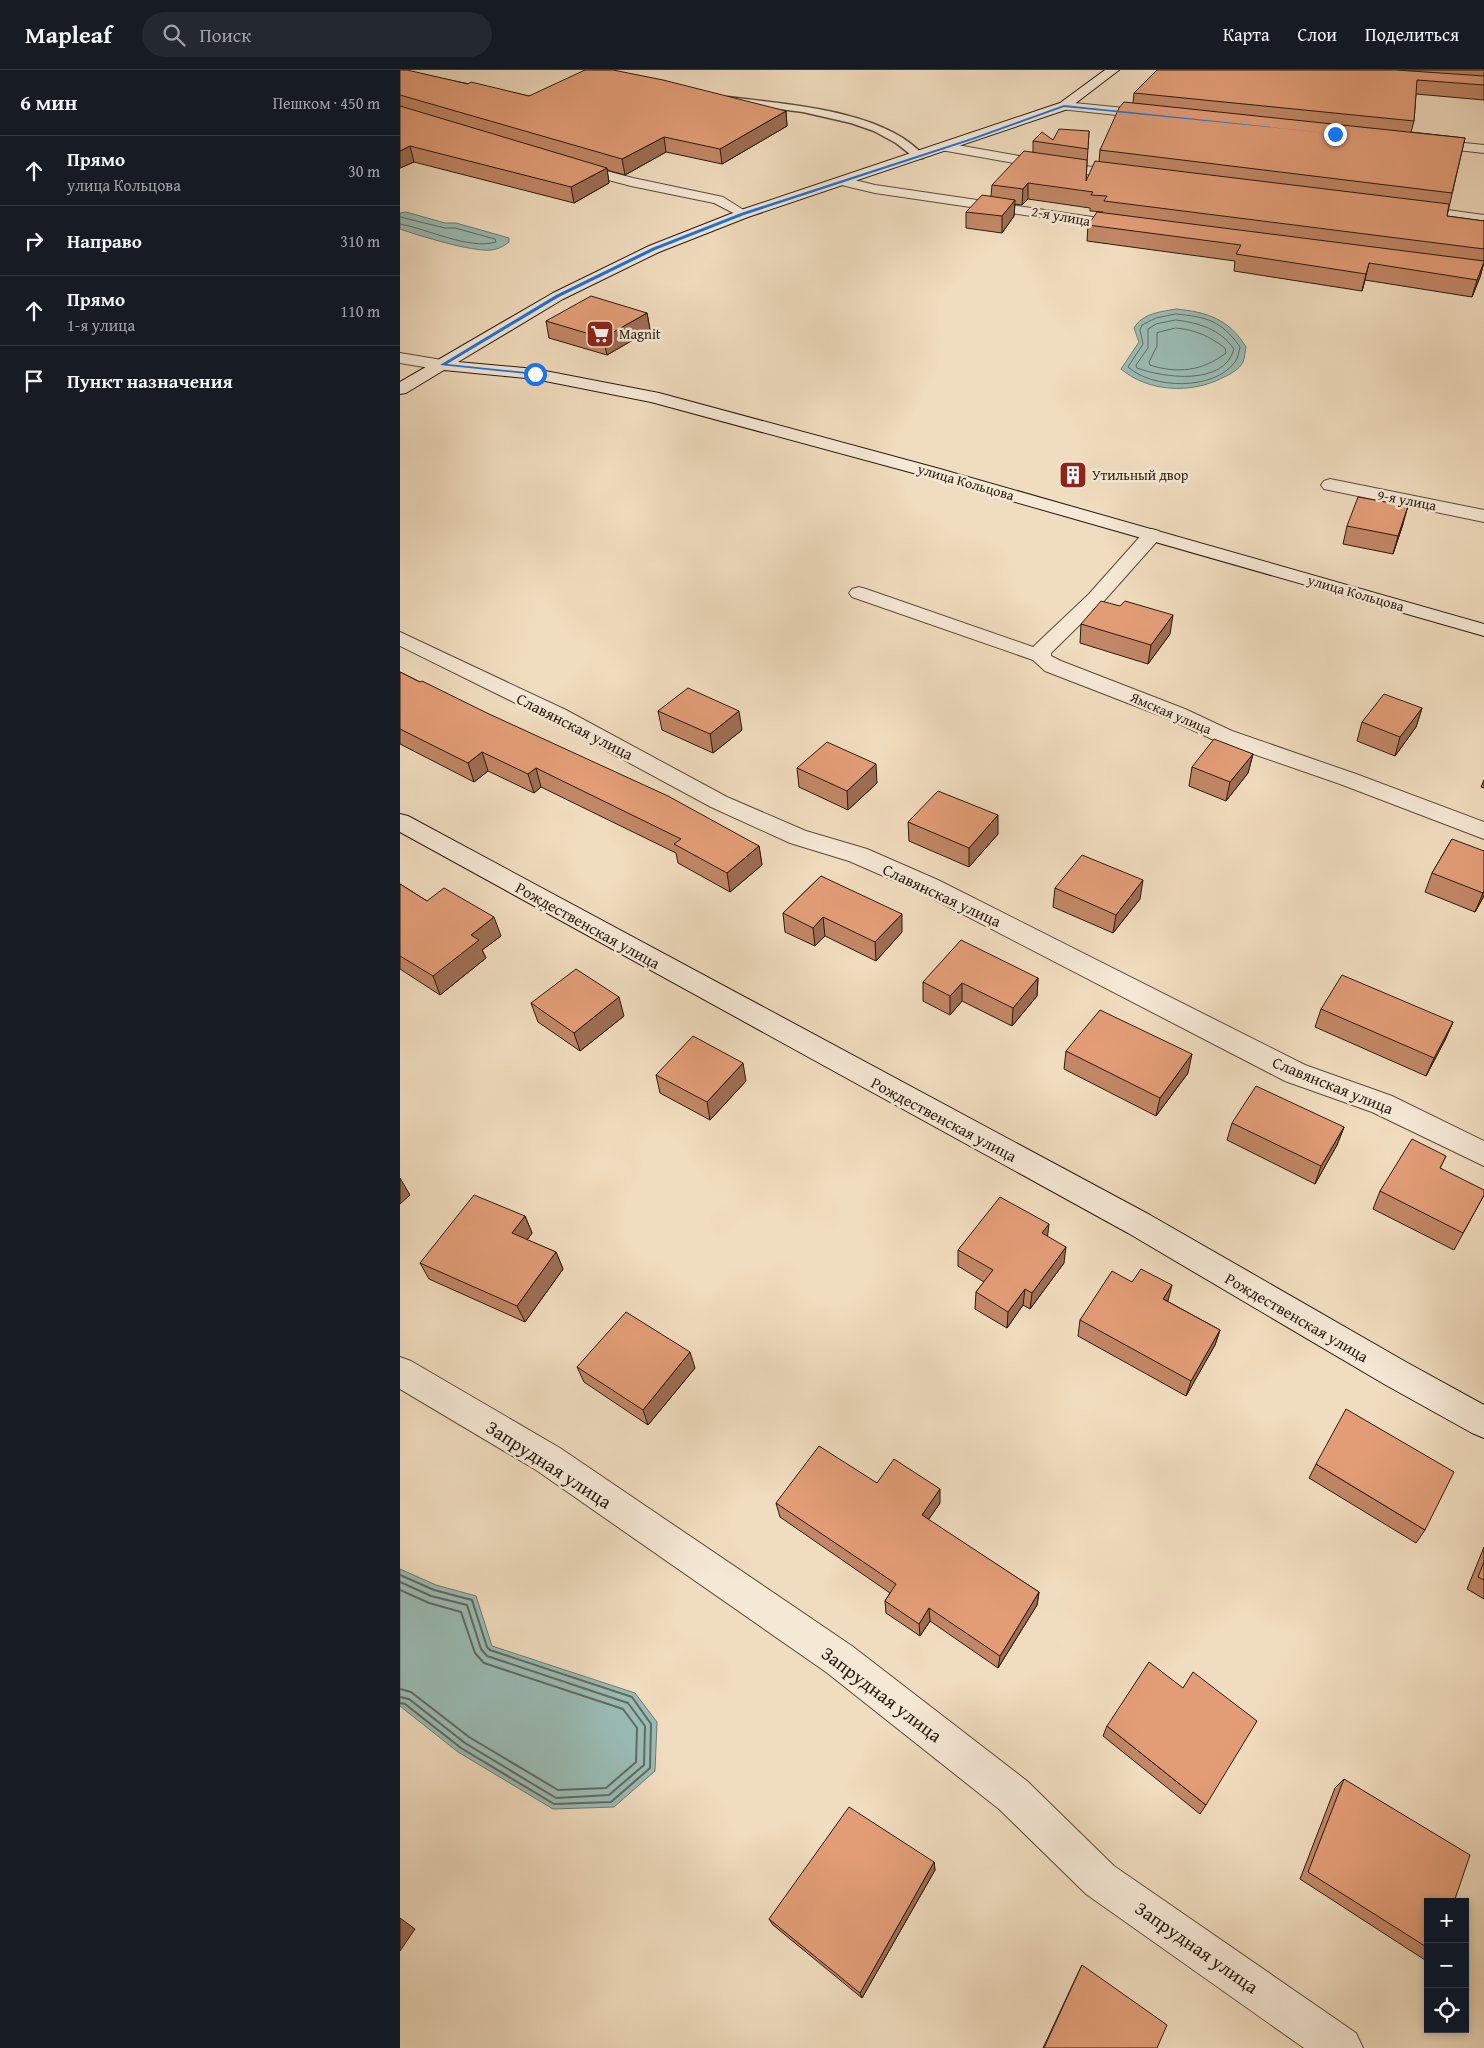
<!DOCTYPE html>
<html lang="ru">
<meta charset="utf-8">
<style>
body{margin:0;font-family:"Gentium Book Plus",serif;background:#242831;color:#f1f3f6}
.controls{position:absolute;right:15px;bottom:15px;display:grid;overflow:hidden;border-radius:0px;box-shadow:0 2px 8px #0003}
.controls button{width:45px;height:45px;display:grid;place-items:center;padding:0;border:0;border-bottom:1px solid #363941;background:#171b24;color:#f1f3f6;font:25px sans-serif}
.stop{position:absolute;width:15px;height:15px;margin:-11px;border:4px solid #1a73e8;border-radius:50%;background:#fff}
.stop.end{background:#1a73e8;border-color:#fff;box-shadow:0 1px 5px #0008}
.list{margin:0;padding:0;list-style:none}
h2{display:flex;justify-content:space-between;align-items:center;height:65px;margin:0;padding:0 20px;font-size:21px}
h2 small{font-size:16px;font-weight:400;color:#9ea1a6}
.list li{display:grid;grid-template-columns:32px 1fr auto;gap:15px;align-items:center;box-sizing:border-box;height:70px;padding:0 20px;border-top:1px solid #363941}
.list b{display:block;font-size:19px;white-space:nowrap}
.list p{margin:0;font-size:16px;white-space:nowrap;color:#9ea1a6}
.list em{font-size:16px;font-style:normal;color:#9ea1a6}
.icon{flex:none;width:28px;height:28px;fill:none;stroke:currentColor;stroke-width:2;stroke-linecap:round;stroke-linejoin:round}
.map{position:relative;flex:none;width:1084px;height:1978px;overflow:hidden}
header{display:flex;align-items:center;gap:30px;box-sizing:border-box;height:70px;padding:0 25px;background:#171b24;border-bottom:1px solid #363941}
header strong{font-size:24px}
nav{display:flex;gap:28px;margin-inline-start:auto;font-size:18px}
.search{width:350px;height:45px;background:#242831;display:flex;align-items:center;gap:12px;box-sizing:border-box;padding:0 18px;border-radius:28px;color:#9ea1a6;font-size:19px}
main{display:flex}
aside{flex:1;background:#171b24}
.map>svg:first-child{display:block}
.water{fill:#9abbb4;stroke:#6d7b71}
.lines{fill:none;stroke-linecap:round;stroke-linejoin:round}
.shore-far1{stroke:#626a60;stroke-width:1}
.shore{stroke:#626a60;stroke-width:2}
.lane-casing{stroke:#5b4a39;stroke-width:3}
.street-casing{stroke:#5b4a39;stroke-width:2}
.secondary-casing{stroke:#291a0d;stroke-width:2}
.lane{fill:#f5e8d5;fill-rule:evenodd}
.street{fill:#f5e8d5;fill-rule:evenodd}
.secondary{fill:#f5e8d5;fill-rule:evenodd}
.wall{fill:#c28766;stroke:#291a0d}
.shaded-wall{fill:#9e6e53;stroke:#291a0d}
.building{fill:#e29d77;stroke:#291a0d}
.route{fill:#1a73e8}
.labels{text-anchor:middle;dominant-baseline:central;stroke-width:5;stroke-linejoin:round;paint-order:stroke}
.far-street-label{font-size:14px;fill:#291a0d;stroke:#f5e8d5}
.far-poi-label{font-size:14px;fill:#291a0d;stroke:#f5e8d5;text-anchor:start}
.street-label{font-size:16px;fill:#291a0d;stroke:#f5e8d5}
.near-street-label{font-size:19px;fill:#291a0d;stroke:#f5e8d5}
</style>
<header>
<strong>Mapleaf</strong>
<div class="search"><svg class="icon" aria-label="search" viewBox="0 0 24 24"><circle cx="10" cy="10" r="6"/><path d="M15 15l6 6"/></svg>Поиск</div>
<nav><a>Карта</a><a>Слои</a><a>Поделиться</a></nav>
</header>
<main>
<aside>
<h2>6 мин<small>Пешком · 450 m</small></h2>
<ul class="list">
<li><svg class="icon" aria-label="ahead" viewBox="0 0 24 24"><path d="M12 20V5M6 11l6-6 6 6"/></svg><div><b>Прямо</b><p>улица Кольцова</p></div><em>30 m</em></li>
<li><svg class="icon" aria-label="right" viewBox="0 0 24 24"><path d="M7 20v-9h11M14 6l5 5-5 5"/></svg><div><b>Направо</b></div><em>310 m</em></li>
<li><svg class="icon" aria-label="ahead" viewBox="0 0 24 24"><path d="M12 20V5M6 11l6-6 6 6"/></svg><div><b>Прямо</b><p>1-я улица</p></div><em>110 m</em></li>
<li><svg class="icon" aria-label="arrive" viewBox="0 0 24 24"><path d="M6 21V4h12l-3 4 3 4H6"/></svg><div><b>Пункт назначения</b></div></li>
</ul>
</aside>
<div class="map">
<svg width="1084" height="1978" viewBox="0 0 1084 1978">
<rect width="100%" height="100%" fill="#f0dcbe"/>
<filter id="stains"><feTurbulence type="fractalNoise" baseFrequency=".004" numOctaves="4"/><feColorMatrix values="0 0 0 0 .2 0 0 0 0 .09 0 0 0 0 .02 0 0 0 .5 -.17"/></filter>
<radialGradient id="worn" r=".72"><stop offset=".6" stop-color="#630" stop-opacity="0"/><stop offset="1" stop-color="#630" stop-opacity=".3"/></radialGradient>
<g class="water">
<path d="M6,142L45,153H56L109,168V172C103,177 98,179 91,180C72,182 20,166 0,159V143Z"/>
<path d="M776,239C807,242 829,249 846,277C845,281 845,288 843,292C840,299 829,305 822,308C791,324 748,322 721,299L739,272L734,258C743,243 760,242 776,239Z"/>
<path d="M0,1499L36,1515L76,1526L92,1576L235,1623L257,1652L255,1701L214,1737L153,1739L58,1682L0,1636Z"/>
</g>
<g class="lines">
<g class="shore-far1">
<path d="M0,147L45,158H55L95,169L96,172C69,180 28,159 0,154"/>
<path d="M776,244C806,247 821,250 840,277C839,282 838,288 835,292C814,321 752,319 728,297L743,274L740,260L742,255L756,248Z"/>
<path d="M776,250C799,253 820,259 834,279C824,316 764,308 737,298L736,295L748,278V259L756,254Z"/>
<path d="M776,258C796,260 809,266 825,278L826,283C803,301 777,304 750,295L749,292L757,276V263Z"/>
</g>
<g class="shore">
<path d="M0,1505L34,1520L72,1530L87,1577L90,1580L232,1627L251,1654L250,1698L211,1732L154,1734L61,1678L5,1634L0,1633"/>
<path d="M0,1512L31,1526L67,1535L81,1579L87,1586L228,1633L245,1656L244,1695L209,1725L156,1728L65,1673L9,1629L0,1627"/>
<path d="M0,1520L29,1533L61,1542L75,1583L84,1593L223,1639L237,1658L236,1692L206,1718L158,1720L69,1667L11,1622L0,1619"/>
</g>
<defs>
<path id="lane" d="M328,27C384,34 485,40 524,86L523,88H515L496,73L474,61L451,53L403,42L325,32L323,30Z"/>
<g id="street">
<path d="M664,32L755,41L761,45L755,49L660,39L658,36Z"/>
<path d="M1026,69L1084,75V83L1021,76L1020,73Z"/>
<path d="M546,73L659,93L727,101L734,105L727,109L659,101L541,80L540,77L541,74Z"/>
<path d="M172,92L233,108L323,127L350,144L343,148L314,133L231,116L167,99L165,96Z"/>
<path d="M442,107L475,115L726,152L731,153L733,156L731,159L726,160L475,123L437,114L435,111Z"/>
<path d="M1011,135L1084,145V153L1006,142L1004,139L1006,136Z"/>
<path d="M0,283L42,290L48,292L50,295L48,298L42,300L0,293Z"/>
<path d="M930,409L1084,440V452L924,419L921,415L924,411Z"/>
<path d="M752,459L759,461L762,465L759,469L703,532L651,583V586L661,591L785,639L832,661L956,704L1084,752V769L940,714L816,671L769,649L645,601L633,590L452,527L449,523L452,519L459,517L466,519L633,577L689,524L745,461Z"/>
<path d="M0,562L166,640L327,727L406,761L467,779L538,810L905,995L992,1026L1084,1071V1096L972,1042L885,1011L520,822L449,791L390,773L311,737L150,650L0,576Z"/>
<path d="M0,1287L11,1291L160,1378L452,1576L627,1711L714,1796L956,1963L963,1978H904L686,1824L599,1739L426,1602L136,1400L0,1319Z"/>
</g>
<g id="secondary">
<path d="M705,0H719L668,39L348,147L259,182L163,229L58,292L135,299L259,323L540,399L1084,554V566L528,407L251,332L135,309L44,300L6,323L0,324V312L153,223L249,176L338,141L660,33Z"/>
<path d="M0,744L8,746L750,1145L1006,1292L1084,1335V1368L1072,1363L984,1314L728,1163L0,762Z"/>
</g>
</defs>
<use href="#lane" class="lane-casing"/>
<use href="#street" class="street-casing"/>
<use href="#secondary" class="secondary-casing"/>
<use href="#lane" class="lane"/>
<use href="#street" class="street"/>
<use href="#secondary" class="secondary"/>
</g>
<g class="wall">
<path d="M0,0L129,26L386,41L387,56L322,94L266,82L225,105L207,100L209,113L174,133L14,92L0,98Z"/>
<path d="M757,0H1084V30L1016,24L1014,51L1011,62L1065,68L1047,146L1084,151V196H1083L1080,207L1072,227L965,210L962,221L834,201L835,191L687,171L688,155L703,142L690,141V138L628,129L622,135L615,134L614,146L602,163L566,158V142L591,126L592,115L633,82V71L653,70L689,61L686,111L699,92L700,80L733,33L734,23Z"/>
<path d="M247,243L250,260L207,285L149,268L146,251Z"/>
<path d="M1003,454L993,484L943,474L947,456Z"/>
<path d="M681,554L770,564L748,594L680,573Z"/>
<path d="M0,602L20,612L359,776L362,795L330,822L278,793L276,783L141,717L134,723L88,701L74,712L0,674Z"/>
<path d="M1022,638L1016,657L995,686L957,671L962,652Z"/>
<path d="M258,641L342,660L313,683L262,660Z"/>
<path d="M853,684L848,703L826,731L789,716L792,697Z"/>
<path d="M397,698L477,713L448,740L399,717Z"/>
<path d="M1084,710V718L1081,717Z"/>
<path d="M508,752L598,764L569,797L509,771Z"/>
<path d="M1052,769L1084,826L1075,842L1025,822L1032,803Z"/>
<path d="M421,806L502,862L476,891L425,866L415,876L385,862L383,843Z"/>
<path d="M0,814L27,831L101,866L82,880L86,888L40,925L0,899Z"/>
<path d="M655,818L740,829L713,863L653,837Z"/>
<path d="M638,908L637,926L612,956L562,931L550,945L523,931V912Z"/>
<path d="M131,933L224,946L180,981L138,952Z"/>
<path d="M921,939L1053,952L1045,970L1026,1006L915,957Z"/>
<path d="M666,981L788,1003L756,1046L664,999Z"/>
<path d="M256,1005L346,1011L310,1050L260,1023Z"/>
<path d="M832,1053L944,1057L937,1075L915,1114L827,1070Z"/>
<path d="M1046,1086L1040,1098L1084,1125L1054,1180L973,1139L980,1121Z"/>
<path d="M125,1146L132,1163L127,1170L156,1182L163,1199L125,1252L29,1209L20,1193Z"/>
<path d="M647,1166L664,1193L630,1239L623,1235L607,1258L575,1239L576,1222L584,1212L558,1196V1180Z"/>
<path d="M732,1212L820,1260L815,1275L786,1326L678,1266L680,1250Z"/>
<path d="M177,1297L295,1298L248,1355L184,1312Z"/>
<path d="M916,1394L1025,1460L1016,1473L909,1408Z"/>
<path d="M477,1413L540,1433L528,1450L639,1522L637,1535L598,1598L530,1551L520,1566L486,1543L485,1531L490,1523L380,1447L376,1433Z"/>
<path d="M1084,1477V1529L1067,1519Z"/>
<path d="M707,1656L806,1735L800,1744L703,1666Z"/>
<path d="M944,1709L1028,1832V1888L1025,1890L900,1809L935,1718Z"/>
<path d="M534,1792L535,1800L462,1928L373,1855L369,1849Z"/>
<path d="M682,1895L757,1978H643L679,1901Z"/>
</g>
<g class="shaded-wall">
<path d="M386,41L387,56L322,94L320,79Z"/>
<path d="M264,67L266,82L225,105L222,89Z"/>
<path d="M10,76L14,92L0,98V81Z"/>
<path d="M207,98L209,113L174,133L171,117Z"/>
<path d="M628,113V129L622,135L623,119Z"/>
<path d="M615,130L614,146L602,163V146Z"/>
<path d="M1084,192L1080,207L1072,227L1077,210Z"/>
<path d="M969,193L965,210L962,221L966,204Z"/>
<path d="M247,243L250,260L207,285L203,268Z"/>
<path d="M1008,436L1003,454L993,484L998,466Z"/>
<path d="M773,545L770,564L748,594L751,575Z"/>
<path d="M1022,638L1016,657L995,686L1000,667Z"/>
<path d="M339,641L342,660L313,683L310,664Z"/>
<path d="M82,682L88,701L74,712L68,693Z"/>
<path d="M853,684L848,703L826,731L830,712Z"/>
<path d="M476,694L477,713L448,740L447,721Z"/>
<path d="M136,698L141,717L134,723L128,704Z"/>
<path d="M598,745V764L569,797V778Z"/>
<path d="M359,776L362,795L330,822L327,803Z"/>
<path d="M743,810L740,829L713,863L716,845Z"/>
<path d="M1084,821V826L1075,842L1083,823Z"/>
<path d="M502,844V862L476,891L475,872Z"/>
<path d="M94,847L101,866L82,880L86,888L40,925L33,906L71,865Z"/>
<path d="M423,847L425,866L415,876L413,858Z"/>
<path d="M638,908L637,926L612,956L613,938Z"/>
<path d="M562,913V931L550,945V926Z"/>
<path d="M219,927L224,946L180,981L174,963Z"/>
<path d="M1053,952L1045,970L1026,1006L1034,988Z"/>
<path d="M792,984L788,1003L756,1046L760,1028Z"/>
<path d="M343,993L346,1011L310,1050L307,1032Z"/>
<path d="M944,1057L937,1075L915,1114L921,1096Z"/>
<path d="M0,1108L10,1125L0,1134Z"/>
<path d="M125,1146L132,1163L120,1180L112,1163Z"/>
<path d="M649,1154L647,1171L642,1163Z"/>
<path d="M666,1177L664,1193L630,1239L632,1223Z"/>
<path d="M156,1182L163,1199L125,1252L117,1236Z"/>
<path d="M772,1215L768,1231L763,1229Z"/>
<path d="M625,1219L623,1235L607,1258L608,1242Z"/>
<path d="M820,1260L815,1275L786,1326L791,1311Z"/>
<path d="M290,1282L295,1298L248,1355L243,1340Z"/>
<path d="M540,1419V1433L522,1459V1445Z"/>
<path d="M639,1522L637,1535L598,1598L600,1586Z"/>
<path d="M529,1538L530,1551L520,1566L519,1554Z"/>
<path d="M534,1792L535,1800L462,1928L460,1923Z"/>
<path d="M0,1848L15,1859L0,1881Z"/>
</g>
<g class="building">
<path d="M0,0H7L68,14L71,12L129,26L185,0H213L263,10L386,41L320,79L264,67L222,89L0,25Z"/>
<path d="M757,0H996L1084,6V15L1017,10L1014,51L734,23Z"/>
<path d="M724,32L1065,68L1052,123L700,80L719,38Z"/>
<path d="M0,36L207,98L171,117L10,76L0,81Z"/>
<path d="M659,59L689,61L688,79L633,71L642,62L653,70Z"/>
<path d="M624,81L687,90L686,111L695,91L1049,134L1047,146L1084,151V179L704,131L707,126L691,125L693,122L628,113L623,119L592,115Z"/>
<path d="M582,125L615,130L602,146L566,142Z"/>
<path d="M697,142L1084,191V192L1077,210L969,193L966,204L836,184L841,175L688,155Z"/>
<path d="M191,226L247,243L203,268L146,251Z"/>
<path d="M958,427L1008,436L998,466L947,456Z"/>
<path d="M701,531L720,536L725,531L773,545L751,575L681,554Z"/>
<path d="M0,602L20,612L22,611L89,644L268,726L359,776L327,803L274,774L281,769L136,698L128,704L82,682L68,693L0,659Z"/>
<path d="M288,618L339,641L310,664L258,641Z"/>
<path d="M984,624L1022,638L1000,667L962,652Z"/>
<path d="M814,669L853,684L830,712L792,697Z"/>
<path d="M427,672L476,694L447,721L397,698Z"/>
<path d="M538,721L598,745L569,778L508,752Z"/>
<path d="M1052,769L1084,781V821L1083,823L1032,803Z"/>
<path d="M682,785L743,810L716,845L655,818Z"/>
<path d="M421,806L502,844L475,872L423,847L413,858L383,843Z"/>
<path d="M0,814L27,831L44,818L94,847L71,865L79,870L33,906L0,886Z"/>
<path d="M561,870L638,908L613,938L562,913L550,926L523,912Z"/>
<path d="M176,899L219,927L174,963L131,933Z"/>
<path d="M942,905L1053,952L1034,988L921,939Z"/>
<path d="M700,940L792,984L760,1028L666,981Z"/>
<path d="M293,966L343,993L307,1032L256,1005Z"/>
<path d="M856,1016L944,1057L921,1096L832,1053Z"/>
<path d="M1012,1069L1046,1086L1040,1098L1084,1120V1125L1063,1163L980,1121Z"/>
<path d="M74,1125L125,1146L112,1163L156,1182L117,1236L20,1193Z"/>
<path d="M600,1127L649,1154L642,1163L666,1177L632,1223L625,1219L608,1242L576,1222L593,1200L558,1180Z"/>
<path d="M741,1199L772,1215L763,1229L820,1260L791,1311L680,1250L712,1201L732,1212Z"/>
<path d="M226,1242L290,1282L243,1340L177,1297Z"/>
<path d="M946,1339L1054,1402L1025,1460L916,1394Z"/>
<path d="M419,1376L477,1413L494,1389L540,1419L522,1445L639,1522L600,1586L529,1538L519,1554L485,1531L496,1514L376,1433Z"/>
<path d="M1084,1492V1510L1078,1507Z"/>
<path d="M749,1592L783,1618L793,1602L857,1651L806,1735L707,1656Z"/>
<path d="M944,1709L1070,1785L1054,1832H1028V1878L908,1802Z"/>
<path d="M449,1737L534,1792L460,1923L369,1849Z"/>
<path d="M682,1895L767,1955L757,1978H644Z"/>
</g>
<path class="route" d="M664,35L937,64L664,37L575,69L344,145L255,180L159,227L47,294L135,303L137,305L40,295L156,225L252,178L341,143L572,68Z"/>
<defs>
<symbol id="supermarket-square" viewBox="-11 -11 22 22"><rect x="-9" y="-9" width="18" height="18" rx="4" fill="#8f2418" stroke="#f5e8d5"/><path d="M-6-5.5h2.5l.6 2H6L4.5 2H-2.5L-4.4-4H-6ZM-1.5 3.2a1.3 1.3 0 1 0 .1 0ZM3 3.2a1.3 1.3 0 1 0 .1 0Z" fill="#fff"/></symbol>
<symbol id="building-square" viewBox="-11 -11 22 22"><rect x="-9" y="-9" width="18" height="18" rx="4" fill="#8f2418" stroke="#f5e8d5"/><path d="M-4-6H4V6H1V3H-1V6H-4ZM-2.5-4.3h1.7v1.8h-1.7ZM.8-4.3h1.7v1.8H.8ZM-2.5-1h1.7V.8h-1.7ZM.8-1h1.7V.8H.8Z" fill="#fff"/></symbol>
</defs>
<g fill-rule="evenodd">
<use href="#supermarket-square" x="184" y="248" width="32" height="32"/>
<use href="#building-square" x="657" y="389" width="32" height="32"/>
</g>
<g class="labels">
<g class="far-street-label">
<text transform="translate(661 146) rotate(10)">2-я улица</text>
<text transform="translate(566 412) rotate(16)">улица Кольцова</text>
<text transform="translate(1007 430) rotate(11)">9-я улица</text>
<text transform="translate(956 523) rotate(16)">улица Кольцова</text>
<text transform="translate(771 643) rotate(23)">Ямская улица</text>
</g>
<g class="far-poi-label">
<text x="219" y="264">Magnit</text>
<text x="692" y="405">Утильный двор</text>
</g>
<g class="street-label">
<text transform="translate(175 656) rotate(27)">Славянская улица</text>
<text transform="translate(542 825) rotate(25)">Славянская улица</text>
<text transform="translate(188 855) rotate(29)">Рождественская улица</text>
<text transform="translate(933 1015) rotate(22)">Славянская улица</text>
<text transform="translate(544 1049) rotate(28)">Рождественская улица</text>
<text transform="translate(897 1247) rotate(30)">Рождественская улица</text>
</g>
<g class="near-street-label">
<text transform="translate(149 1394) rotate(33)">Запрудная улица</text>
<text transform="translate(482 1624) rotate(37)">Запрудная улица</text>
<text transform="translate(797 1877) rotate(35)">Запрудная улица</text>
</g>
</g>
<rect width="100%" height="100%" filter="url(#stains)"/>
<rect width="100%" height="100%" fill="url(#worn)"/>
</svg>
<div class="controls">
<button>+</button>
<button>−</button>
<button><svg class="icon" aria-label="locate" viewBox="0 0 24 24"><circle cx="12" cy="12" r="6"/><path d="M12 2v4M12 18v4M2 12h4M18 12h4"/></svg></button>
</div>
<div class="stop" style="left:135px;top:304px"></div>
<div class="stop end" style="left:935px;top:64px"></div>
</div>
</main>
